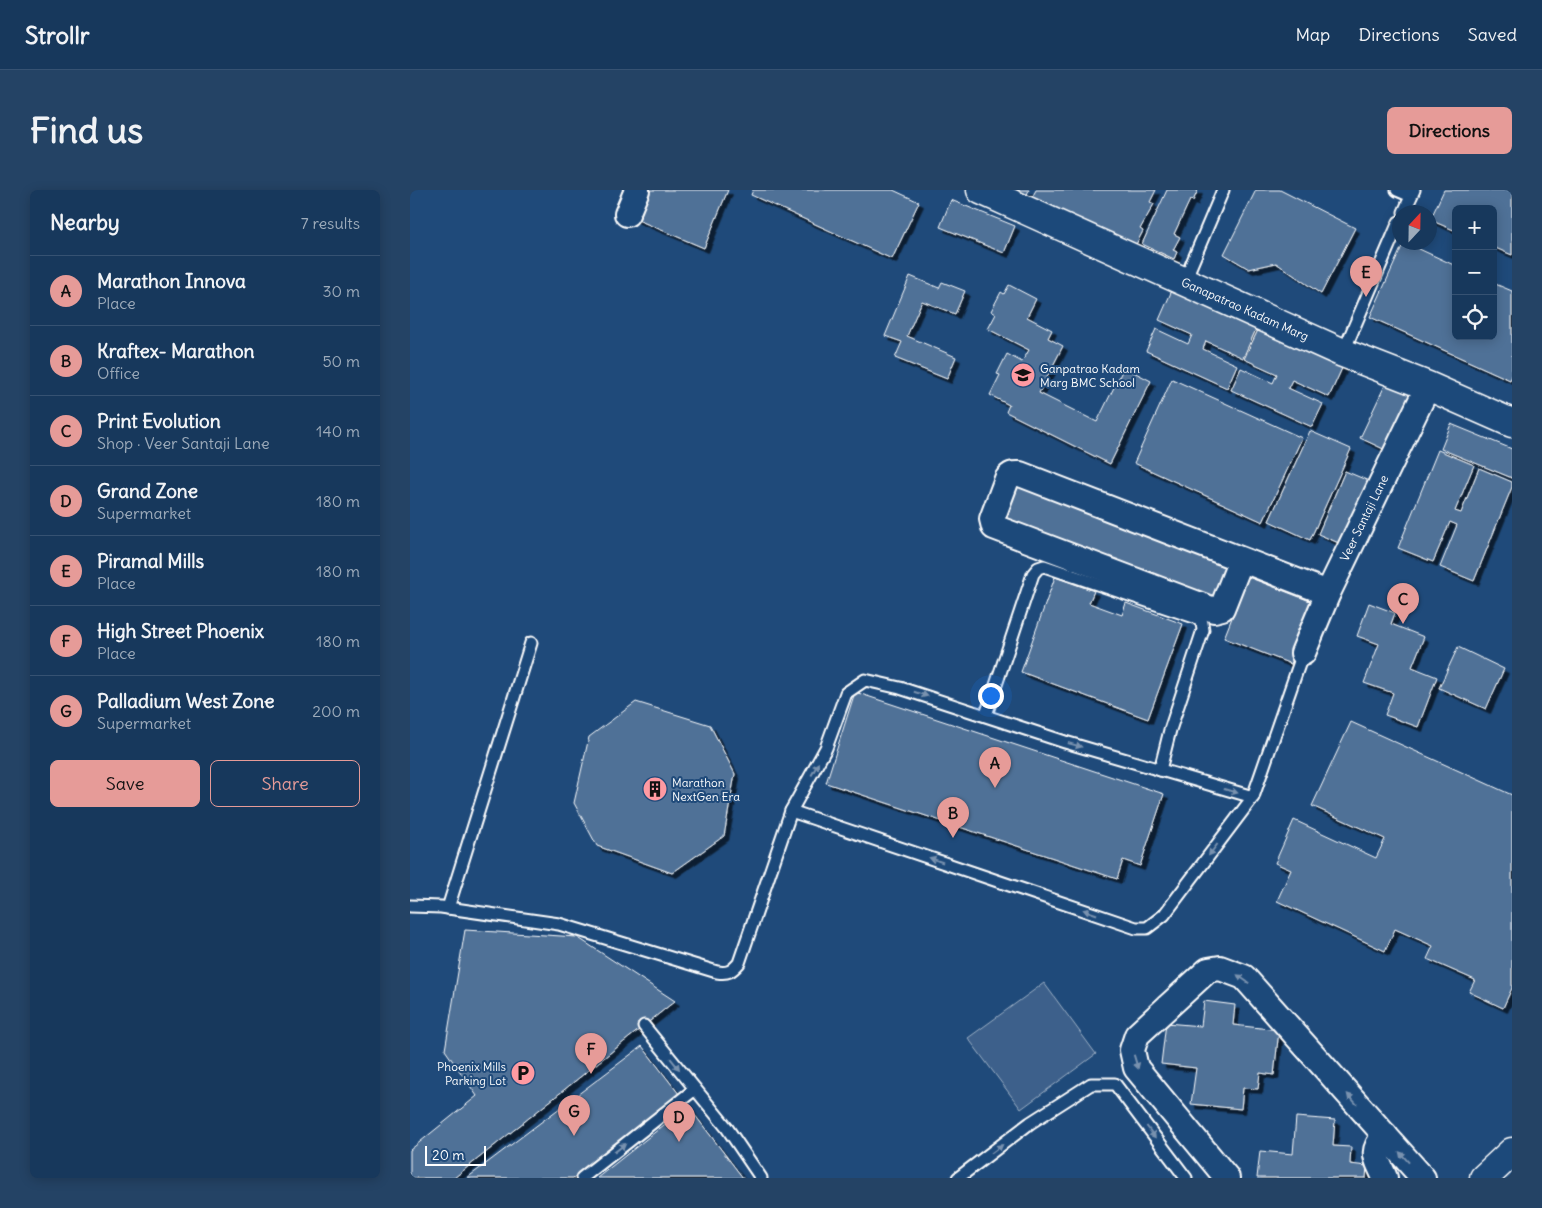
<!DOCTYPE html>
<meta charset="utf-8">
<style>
body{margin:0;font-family:Delius,sans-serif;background:#244365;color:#f1f3f6}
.controls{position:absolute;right:15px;top:15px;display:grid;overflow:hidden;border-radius:8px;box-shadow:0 2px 12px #0003}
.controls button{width:45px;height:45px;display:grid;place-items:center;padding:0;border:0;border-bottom:1px solid #365272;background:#17385c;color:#f1f3f6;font:25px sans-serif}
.compass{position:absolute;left:982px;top:15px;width:45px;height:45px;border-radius:50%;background:#17385c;box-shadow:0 2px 12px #0003;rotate:22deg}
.scale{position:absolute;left:15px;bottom:12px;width:61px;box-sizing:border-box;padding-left:5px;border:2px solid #fff;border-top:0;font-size:14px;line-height:18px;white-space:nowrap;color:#fff;-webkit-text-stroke:4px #1f4a7a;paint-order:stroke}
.you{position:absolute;left:580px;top:505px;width:18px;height:18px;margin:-12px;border:4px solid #fff;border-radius:50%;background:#1a73e8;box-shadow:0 0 0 8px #1a73e833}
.badge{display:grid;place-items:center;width:32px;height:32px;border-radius:50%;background:#e69b98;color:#111;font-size:16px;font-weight:700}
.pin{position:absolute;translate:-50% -41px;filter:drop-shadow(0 1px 2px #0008)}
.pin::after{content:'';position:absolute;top:26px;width:18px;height:15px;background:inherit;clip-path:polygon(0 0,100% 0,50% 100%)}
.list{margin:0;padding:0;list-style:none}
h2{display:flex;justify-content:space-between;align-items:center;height:65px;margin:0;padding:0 20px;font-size:21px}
h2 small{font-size:16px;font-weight:400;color:#9eacbb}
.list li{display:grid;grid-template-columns:32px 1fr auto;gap:15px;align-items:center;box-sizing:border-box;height:70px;padding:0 20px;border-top:1px solid #365272}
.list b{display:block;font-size:19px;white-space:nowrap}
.list p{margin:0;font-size:16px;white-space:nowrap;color:#9eacbb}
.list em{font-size:16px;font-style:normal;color:#9eacbb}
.actions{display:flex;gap:10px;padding:15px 20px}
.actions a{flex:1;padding:11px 0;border:1px solid #e69b98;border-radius:8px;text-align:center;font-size:18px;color:#e69b98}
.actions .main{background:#e69b98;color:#111}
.icon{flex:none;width:28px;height:28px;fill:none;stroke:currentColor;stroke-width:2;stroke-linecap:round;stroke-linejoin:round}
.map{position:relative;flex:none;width:1102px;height:988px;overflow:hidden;border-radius:8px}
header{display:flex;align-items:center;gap:30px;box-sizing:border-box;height:70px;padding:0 25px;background:#17385c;border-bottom:1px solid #365272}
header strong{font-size:24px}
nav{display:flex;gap:28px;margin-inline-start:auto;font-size:18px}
.intro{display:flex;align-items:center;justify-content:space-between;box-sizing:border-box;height:120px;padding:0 30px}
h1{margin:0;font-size:35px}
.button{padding:12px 22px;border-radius:8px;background:#e69b98;color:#111;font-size:18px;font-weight:700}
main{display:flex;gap:30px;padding:0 30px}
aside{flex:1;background:#17385c;border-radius:8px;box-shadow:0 2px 12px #0003}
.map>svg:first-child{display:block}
.green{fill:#3c618b;stroke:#9eb0c5}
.building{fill:#507197;stroke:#fff;filter:url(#shadow)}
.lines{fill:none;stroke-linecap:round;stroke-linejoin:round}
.lane-casing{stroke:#fff;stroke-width:15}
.street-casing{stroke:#fff;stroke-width:28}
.secondary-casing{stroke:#fff;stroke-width:31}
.primary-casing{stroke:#fff;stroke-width:31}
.lane{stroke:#1f4a7a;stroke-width:11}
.street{stroke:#1f4a7a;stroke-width:24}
.secondary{stroke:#1f4a7a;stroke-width:28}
.primary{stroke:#1f4a7a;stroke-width:28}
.oneway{fill:#7992af}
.labels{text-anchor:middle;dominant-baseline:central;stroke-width:4;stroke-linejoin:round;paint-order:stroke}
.street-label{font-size:12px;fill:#fff;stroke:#1f4a7a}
.poi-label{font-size:12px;fill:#fff;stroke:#1f4a7a;text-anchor:start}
</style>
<header>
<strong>Strollr</strong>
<nav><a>Map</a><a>Directions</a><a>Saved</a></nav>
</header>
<div class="intro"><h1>Find us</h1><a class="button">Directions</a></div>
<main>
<aside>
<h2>Nearby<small>7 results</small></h2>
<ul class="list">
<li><span class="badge">A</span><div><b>Marathon Innova</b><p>Place</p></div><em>30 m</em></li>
<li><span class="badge">B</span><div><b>Kraftex- Marathon</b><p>Office</p></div><em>50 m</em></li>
<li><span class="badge">C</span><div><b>Print Evolution</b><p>Shop · Veer Santaji Lane</p></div><em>140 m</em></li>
<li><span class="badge">D</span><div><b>Grand Zone</b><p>Supermarket</p></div><em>180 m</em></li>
<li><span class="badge">E</span><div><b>Piramal Mills</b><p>Place</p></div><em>180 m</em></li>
<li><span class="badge">F</span><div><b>High Street Phoenix</b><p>Place</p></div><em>180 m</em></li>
<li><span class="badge">G</span><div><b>Palladium West Zone</b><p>Supermarket</p></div><em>200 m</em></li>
</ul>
<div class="actions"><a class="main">Save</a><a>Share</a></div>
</aside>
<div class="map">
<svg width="1102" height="988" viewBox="0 0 1102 988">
<defs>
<filter id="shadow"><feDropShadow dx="4.5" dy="4.5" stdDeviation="0" flood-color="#0009"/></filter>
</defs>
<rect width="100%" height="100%" fill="#1f4a7a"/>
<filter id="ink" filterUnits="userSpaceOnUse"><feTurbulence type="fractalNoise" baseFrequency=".02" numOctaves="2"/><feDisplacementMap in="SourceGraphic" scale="10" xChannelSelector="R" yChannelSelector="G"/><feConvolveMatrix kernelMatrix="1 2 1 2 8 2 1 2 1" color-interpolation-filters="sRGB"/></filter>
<g filter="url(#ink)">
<path class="green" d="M634,793L686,864L611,919L558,848Z"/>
<g class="building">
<path d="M234,0H318L294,58L223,28Z"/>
<path d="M343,0H483L509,12L482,69L341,5Z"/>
<path d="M589,0H619L614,11Z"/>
<path d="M626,0H746L740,12L744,14L730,39L733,41L721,64L619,13Z"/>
<path d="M757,0H788L783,11L780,10L764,44L770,47L763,60L767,62L764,69L732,54Z"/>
<path d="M846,0H870L945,38L911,104L866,73L839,79L814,64Z"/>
<path d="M1034,0H1102V65L1083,57V19H1046V41L1020,30Z"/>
<path d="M541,10L605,36L594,63L530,37Z"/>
<path d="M994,52L1046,76V146H1083V93L1102,101V186L1100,190L960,127Z"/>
<path d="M500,86L529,98L532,92L555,101L545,124L512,111L497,146L546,167L537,189L485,168L492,152L475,146Z"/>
<path d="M599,95L626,109L617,127L642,140L638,148L653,156L629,203L687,232L714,177L741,191L700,274L596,222L599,215L580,205L590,185L587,184L597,164L612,172L619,160L578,139L586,124L581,121L591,102L594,104Z"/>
<path d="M763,98L847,137L833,168L796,151L793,159L827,175L817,198L736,161L746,139L778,154L782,145L749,130Z"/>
<path d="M849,138L933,176L919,207L882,190L878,198L913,214L902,237L821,200L831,178L863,193L867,184L834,169Z"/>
<path d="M762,189L892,248L853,332L724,273Z"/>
<path d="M976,193L1008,208L982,263L950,248Z"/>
<path d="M1041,234L1102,259V288L1031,259Z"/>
<path d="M900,241L941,259L900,350L859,331Z"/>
<path d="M1028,260L1064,275L1045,321L1051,323L1069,278L1102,292V297L1064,391L1030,377L1047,335L1040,332L1023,372L988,358Z"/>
<path d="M935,281L966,294L938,357L908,344Z"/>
<path d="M601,290L821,372L806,413L586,331Z"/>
<path d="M645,387L684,401L679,413L712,425L716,413L773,434L738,529L611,482Z"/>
<path d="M838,387L905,413L881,474L814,448Z"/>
<path d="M959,413L985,423L981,434L1014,447L1002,477L1027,487L1008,537L975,525L983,503L954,493L969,454L947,446Z"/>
<path d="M1048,457L1094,479L1076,519L1029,498Z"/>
<path d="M445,502L754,604L730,676L713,670L707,689L416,593Z"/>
<path d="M226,512L300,535L325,584L314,646L262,683L187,656L164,613L179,547Z"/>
<path d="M941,532L1102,605V798L1093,818L1059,802L1065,790L1017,769L1023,756L985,739L975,761L867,711L881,680L865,673L884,630L966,668L975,649L902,616Z"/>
<path d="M55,740L167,747L265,811L44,988H0V960L67,906L35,860Z"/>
<path d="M794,811L825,815L823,835L869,840L864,885L850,883L848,899L833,898L831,919L781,914L786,878L751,874L756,833L791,836Z"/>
<path d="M232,856L269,904L163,988H57Z"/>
<path d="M278,916L333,988H187Z"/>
<path d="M886,927L925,930L923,956L941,957L940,974L957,976L956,988H847L850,961L883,964Z"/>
</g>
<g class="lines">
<defs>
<g id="lane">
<path d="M987,0L1001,6"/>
<path d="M994,22L1004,0"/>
<path d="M774,92L813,0"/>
<path d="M933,163L989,32"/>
<path d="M576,525L623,384L628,378L634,376L787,428L792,433L793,440L760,540L750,580"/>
<path d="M381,621L726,738H737L754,725L843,607L893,463"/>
<path d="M0,716L31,717L149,734L307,782C318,784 322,781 329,773L381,621L416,558L436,503L455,490L490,498L655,552L843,607"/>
<path d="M38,718L121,453"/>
<path d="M234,836L317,938L351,988"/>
<path d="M172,988L285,899"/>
<path d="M548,988L620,933L681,894H705L776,988"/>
</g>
<g id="street">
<path d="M217,24L227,0"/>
<path d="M831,370L814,413L812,418L804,420L589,339L584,337L582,329L597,289C601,283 604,284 610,284L918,403"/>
<path d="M893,463L918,403L1018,196"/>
<path d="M975,945C959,963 967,968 975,988"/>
<path d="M817,988L726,878L722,860L727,845L798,780L810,778L834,787L1013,988"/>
</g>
<path id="secondary" d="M571,0L933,163L1018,196L1102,233"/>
<path id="primary" d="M1074,988L1102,962"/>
</defs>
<use href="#lane" class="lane-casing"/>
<use href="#street" class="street-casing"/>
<use href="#secondary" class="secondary-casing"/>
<use href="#primary" class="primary-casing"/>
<use href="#lane" class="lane"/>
<use href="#street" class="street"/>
<use href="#secondary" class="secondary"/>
<use href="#primary" class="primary"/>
</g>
<defs><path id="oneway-solid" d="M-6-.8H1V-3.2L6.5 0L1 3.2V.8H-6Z" transform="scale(1.25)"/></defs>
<g class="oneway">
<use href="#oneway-solid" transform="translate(511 504) rotate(17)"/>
<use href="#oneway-solid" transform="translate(665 555) rotate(16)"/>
<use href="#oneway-solid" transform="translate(405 579) rotate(-61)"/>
<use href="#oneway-solid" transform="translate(821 601) rotate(16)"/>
<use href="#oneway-solid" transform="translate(803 660) rotate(127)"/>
<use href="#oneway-solid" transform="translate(526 670) rotate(-161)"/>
<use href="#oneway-solid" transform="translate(680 722) rotate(-161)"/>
<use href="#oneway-solid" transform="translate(833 789) rotate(-145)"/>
<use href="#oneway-solid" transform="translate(726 872) rotate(73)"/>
<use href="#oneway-solid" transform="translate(265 874) rotate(51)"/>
<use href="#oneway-solid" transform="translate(942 909) rotate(-132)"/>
<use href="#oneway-solid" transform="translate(741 942) rotate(53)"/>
<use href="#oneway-solid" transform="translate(210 958) rotate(-38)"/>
<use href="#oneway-solid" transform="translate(587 959) rotate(-37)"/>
<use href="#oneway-solid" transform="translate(994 967) rotate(-132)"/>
</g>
</g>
<defs>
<symbol id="school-disc" viewBox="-11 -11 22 22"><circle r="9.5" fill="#ff9aa2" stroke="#1f4a7a"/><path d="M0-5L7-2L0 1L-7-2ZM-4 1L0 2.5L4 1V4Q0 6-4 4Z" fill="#111"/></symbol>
<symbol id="building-disc" viewBox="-11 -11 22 22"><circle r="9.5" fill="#ff9aa2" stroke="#1f4a7a"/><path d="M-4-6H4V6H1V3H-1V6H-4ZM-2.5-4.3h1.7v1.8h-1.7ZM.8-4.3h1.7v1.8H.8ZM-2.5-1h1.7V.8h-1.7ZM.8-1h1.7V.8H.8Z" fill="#111"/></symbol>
<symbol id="parking-disc" viewBox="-11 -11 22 22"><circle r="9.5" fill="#ff9aa2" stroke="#1f4a7a"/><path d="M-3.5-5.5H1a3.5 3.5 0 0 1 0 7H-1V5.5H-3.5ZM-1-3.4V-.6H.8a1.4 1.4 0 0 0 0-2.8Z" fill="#111"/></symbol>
</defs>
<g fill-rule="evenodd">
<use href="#school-disc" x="599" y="171" width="28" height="28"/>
<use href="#building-disc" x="231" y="585" width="28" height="28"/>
<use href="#parking-disc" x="99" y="869" width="28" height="28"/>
</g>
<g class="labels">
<g class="street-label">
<text transform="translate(835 119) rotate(24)">Ganapatrao Kadam Marg</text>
<text transform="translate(954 328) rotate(-64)">Veer Santaji Lane</text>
</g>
<g class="poi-label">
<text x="630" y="178">Ganpatrao Kadam<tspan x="630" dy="14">Marg BMC School</tspan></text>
<text x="262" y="592">Marathon<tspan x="262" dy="14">NextGen Era</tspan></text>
<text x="96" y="876" text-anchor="end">Phoenix Mills<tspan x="96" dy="14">Parking Lot</tspan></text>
</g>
</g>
</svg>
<div class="controls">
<button>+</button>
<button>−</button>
<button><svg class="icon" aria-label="locate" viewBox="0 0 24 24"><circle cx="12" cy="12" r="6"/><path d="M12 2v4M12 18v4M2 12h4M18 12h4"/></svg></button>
</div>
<svg class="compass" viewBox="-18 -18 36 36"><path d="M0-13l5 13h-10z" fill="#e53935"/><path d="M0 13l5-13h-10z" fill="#9eacbb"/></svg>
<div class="scale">20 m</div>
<div class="you"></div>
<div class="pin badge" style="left:585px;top:598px">A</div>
<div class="pin badge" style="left:543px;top:648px">B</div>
<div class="pin badge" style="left:993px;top:434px">C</div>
<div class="pin badge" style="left:269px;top:952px">D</div>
<div class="pin badge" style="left:956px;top:107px">E</div>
<div class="pin badge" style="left:181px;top:884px">F</div>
<div class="pin badge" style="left:164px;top:946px">G</div>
</div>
</main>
